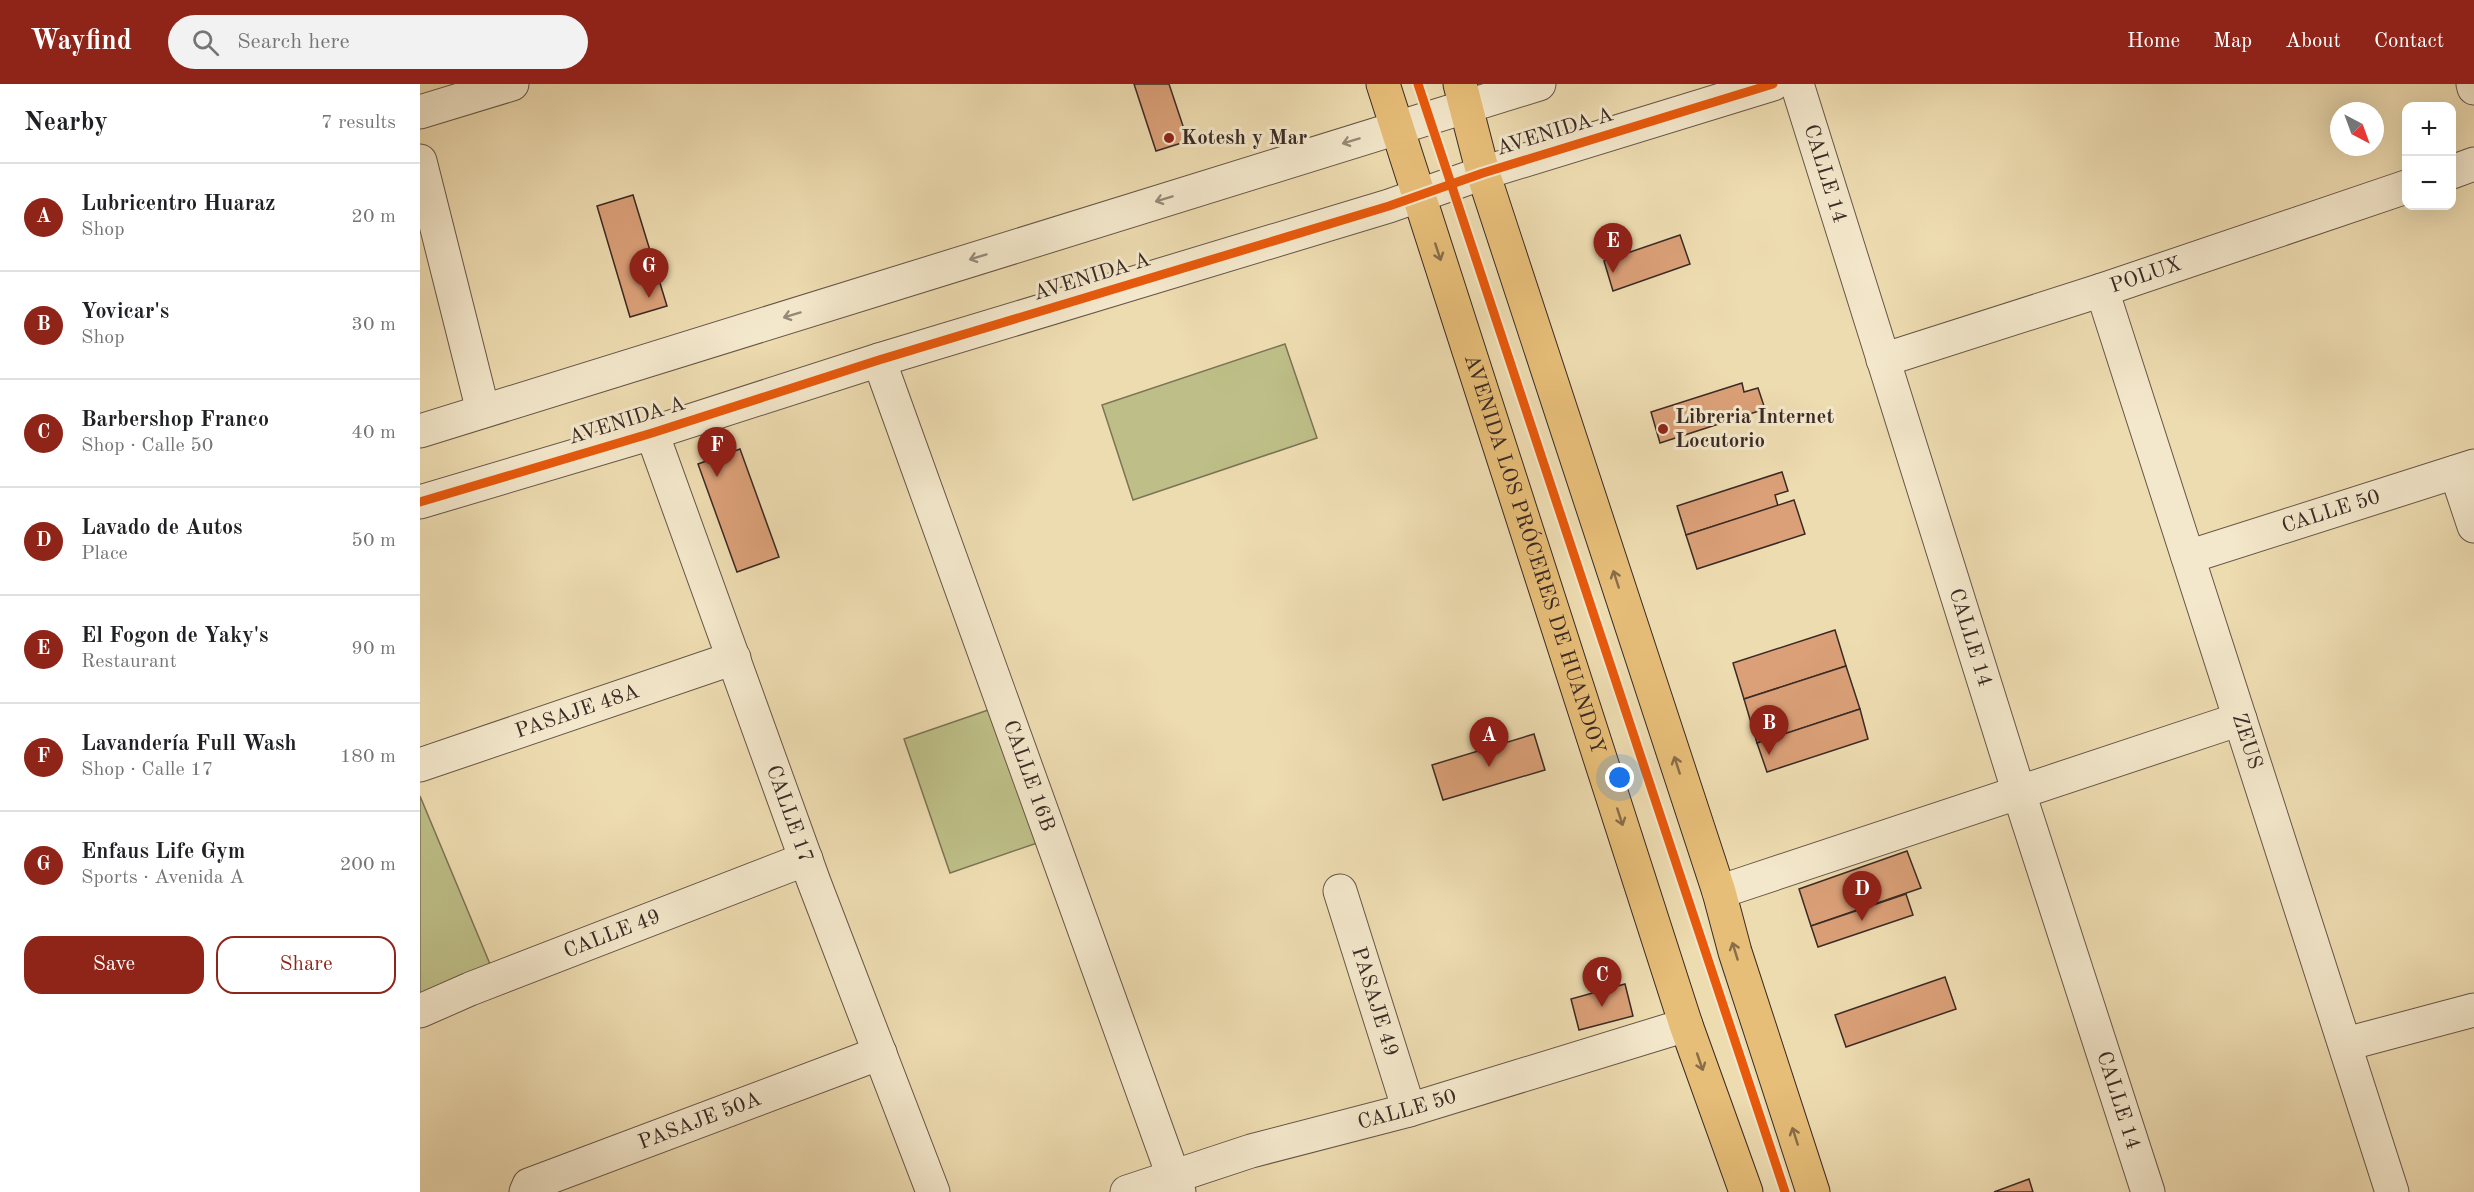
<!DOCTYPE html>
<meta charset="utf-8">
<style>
body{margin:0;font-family:"Old Standard TT",serif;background:#f2f2f2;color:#202124}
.controls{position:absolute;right:18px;top:18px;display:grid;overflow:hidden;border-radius:12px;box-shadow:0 6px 24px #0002}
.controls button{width:54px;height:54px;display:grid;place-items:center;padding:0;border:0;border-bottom:2px solid #e0e0e0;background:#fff;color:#202124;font:30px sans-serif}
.compass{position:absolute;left:1910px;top:18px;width:54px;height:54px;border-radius:50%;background:#fff;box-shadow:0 6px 24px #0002;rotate:139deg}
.you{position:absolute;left:1200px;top:694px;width:21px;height:21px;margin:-15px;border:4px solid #fff;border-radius:50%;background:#1a73e8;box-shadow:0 0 0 9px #1a73e833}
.badge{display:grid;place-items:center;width:39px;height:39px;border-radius:50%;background:#8f2418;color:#fff;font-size:20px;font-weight:700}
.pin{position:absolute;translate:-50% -50px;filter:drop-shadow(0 2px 3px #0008)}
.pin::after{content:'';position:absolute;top:32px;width:21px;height:18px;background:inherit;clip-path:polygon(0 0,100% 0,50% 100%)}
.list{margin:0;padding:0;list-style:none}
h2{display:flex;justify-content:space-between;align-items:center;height:78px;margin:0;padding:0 24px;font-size:26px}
h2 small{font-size:20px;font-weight:400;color:#757577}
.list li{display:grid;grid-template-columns:39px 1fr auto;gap:18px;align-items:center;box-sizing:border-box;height:108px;padding:0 24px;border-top:2px solid #e0e0e0}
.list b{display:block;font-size:22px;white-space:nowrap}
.list p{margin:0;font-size:20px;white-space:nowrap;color:#757577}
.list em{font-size:20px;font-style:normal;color:#757577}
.actions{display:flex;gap:12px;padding:18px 24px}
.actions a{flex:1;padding:14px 0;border:2px solid #8f2418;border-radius:18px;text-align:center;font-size:21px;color:#8f2418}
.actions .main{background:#8f2418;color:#fff}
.icon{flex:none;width:33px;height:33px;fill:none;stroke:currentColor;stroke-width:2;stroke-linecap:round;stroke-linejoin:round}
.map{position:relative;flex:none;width:2054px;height:1108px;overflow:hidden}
header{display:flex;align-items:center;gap:36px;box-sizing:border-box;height:84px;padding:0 30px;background:#8f2418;color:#fff}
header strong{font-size:28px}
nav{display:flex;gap:33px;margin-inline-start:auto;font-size:21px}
.search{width:420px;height:54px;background:#f2f2f2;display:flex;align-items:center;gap:15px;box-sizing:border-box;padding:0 21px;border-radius:33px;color:#757577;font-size:22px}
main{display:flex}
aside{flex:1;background:#fff}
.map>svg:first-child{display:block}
.green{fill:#bebf88;stroke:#7c7456;stroke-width:1.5}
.building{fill:#dba078;stroke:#3a2a25;stroke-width:1.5}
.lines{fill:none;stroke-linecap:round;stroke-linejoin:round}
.minor-casing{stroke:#675648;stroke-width:35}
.major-casing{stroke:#3a2a25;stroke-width:35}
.minor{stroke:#f4e8cc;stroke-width:33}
.major{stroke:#e7be78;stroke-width:33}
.cycleway-casing{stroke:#f4e8cc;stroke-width:13}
.cycleway{stroke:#e8590c;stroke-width:9}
.oneway{stroke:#978978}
.oneway2{stroke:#886d4a}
.poi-dot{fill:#8f2418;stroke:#f4e8cc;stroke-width:2}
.labels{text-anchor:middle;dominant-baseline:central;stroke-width:6;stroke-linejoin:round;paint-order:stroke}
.street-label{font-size:21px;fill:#3a2a25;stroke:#f4e8cc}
.poi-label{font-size:21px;font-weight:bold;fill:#3a2a25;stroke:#f4e8cc;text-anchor:start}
</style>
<header>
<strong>Wayfind</strong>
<div class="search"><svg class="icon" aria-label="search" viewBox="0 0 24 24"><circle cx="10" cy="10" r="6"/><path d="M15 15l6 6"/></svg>Search here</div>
<nav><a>Home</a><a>Map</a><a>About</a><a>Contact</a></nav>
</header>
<main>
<aside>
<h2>Nearby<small>7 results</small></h2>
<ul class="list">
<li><span class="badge">A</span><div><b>Lubricentro Huaraz</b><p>Shop</p></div><em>20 m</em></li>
<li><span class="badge">B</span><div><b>Yovicar's</b><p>Shop</p></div><em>30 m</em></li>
<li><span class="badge">C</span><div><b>Barbershop Franco</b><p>Shop · Calle 50</p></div><em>40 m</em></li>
<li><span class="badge">D</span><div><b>Lavado de Autos</b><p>Place</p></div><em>50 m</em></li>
<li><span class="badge">E</span><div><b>El Fogon de Yaky's</b><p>Restaurant</p></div><em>90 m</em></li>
<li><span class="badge">F</span><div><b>Lavandería Full Wash</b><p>Shop · Calle 17</p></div><em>180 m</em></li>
<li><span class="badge">G</span><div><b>Enfaus Life Gym</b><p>Sports · Avenida A</p></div><em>200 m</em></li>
</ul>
<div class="actions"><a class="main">Save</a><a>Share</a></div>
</aside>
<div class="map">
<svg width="2054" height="1108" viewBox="0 0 2054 1108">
<rect width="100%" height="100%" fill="#eedcb1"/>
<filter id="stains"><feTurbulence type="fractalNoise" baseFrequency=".00333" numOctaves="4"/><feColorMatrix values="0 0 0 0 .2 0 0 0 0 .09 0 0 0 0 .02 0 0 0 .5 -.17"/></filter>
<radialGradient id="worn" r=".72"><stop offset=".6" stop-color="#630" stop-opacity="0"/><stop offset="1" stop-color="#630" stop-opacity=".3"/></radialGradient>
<g class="green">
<path d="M865,260L897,354L713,416L682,321Z"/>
<path d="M574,624L620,758L530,789L484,655Z"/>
<path d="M0,712L70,880L0,912Z"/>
</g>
<g class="building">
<path d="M714,0H749L768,57L736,67Z"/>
<path d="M213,111L247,222L210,233L177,122Z"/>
<path d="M1260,151L1270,180L1193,207L1184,177Z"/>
<path d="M1322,299L1324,308L1338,304L1345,325L1240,359L1231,328Z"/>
<path d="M320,365L359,473L317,488L278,380Z"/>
<path d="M1362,388L1368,407L1355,411L1358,422L1266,451L1257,422Z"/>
<path d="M1374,416L1385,450L1277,485L1266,451Z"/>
<path d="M1415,546L1426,582L1324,615L1313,579Z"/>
<path d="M1426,582L1440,625L1337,659L1324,615Z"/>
<path d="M1440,625L1448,655L1347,688L1337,659Z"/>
<path d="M1114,650L1125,686L1023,716L1012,681Z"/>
<path d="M1487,767L1501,804L1391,842L1379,805Z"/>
<path d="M1486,810L1493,831L1398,863L1391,842Z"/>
<path d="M1525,893L1536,925L1426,963L1415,931Z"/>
<path d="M1205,900L1213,932L1159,946L1151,915Z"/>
<path d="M1609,1095L1613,1108H1574Z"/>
</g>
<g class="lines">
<defs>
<g id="minor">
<path id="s1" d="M1377,0L1599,709L1728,1108"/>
<path d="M2053,0L2054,4"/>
<path d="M0,28L92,0"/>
<path d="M0,77L63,327"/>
<path d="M2032,88L2054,80"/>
<path id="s2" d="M1682,206L1972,1108"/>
<path id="s3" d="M459,276L759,1108"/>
<path id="s4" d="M1463,276L1682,206L1986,103"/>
<path d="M0,347L1119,0"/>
<path id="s5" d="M232,349L394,798L513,1108"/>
<path d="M2036,388L2054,442"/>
<path d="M0,418L232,349L459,276L969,122L1063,89L1353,0"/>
<path id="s6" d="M1768,473L2054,382"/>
<path id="s7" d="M0,681L314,574"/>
<path id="s8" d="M920,807L989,1026"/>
<path d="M1299,808L1820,635"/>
<path id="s9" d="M0,927L50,905L386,775"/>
<path d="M1926,960L2054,926"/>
<path id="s10" d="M106,1108L109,1101L460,969"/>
<path id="s11" d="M707,1108L831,1067L989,1026L1266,941"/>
</g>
<g id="major">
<path id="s12" d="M963,0L1266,941L1326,1108"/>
<path d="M1040,0L1063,89L1299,808L1315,868L1393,1108"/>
</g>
</defs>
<use href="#minor" class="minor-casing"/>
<use href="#major" class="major-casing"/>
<use href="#minor" class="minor"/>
<use href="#major" class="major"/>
<defs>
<g id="cycleway">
<path d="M998,0L1365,1108"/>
<path d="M0,418L232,349L459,276L969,122L1063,89L1353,0"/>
</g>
</defs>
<use href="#cycleway" class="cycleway-casing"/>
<use href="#cycleway" class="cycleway"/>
</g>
<defs><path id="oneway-shaft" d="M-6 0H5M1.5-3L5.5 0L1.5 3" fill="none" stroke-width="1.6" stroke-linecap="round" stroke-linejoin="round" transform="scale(1.5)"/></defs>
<g class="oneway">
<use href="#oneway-shaft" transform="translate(931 57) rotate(163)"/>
<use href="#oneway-shaft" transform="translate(744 115) rotate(163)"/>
<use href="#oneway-shaft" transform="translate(558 173) rotate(163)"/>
<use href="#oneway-shaft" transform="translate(372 231) rotate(163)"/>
</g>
<g class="oneway2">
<use href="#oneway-shaft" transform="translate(1018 168) rotate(72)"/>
<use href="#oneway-shaft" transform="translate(1196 495) rotate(-108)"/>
<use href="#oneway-shaft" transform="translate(1257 681) rotate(-108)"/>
<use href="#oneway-shaft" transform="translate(1200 733) rotate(72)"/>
<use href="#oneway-shaft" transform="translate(1315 867) rotate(-107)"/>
<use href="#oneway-shaft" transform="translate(1280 978) rotate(71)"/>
<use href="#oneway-shaft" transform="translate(1375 1052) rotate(-108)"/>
</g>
<g class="poi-dot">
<circle cx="749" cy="54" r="6"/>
<circle cx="1243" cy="345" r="6"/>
</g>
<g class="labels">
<g class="street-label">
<text transform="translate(1135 48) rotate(-17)">AVENIDA A</text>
<text stroke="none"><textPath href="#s1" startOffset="94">CALLE 14</textPath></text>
<text stroke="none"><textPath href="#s4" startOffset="276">POLUX</textPath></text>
<text transform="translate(672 193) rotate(-17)">AVENIDA A</text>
<text transform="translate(207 337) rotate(-17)">AVENIDA A</text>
<text stroke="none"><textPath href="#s6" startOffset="150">CALLE 50</textPath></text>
<text stroke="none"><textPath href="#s12" startOffset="494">AVENIDA LOS PRÓCERES DE HUANDOY</textPath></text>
<text stroke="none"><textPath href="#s1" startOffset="580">CALLE 14</textPath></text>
<text stroke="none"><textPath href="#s7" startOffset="166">PASAJE 48A</textPath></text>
<text stroke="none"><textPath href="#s2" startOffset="474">ZEUS</textPath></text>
<text stroke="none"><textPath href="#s3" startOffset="442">CALLE 16B</textPath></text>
<text stroke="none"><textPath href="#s5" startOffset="405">CALLE 17</textPath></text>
<text stroke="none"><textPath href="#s9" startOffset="207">CALLE 49</textPath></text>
<text stroke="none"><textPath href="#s8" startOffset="116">PASAJE 49</textPath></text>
<text stroke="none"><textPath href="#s1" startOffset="1066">CALLE 14</textPath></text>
<text stroke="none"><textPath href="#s11" startOffset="292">CALLE 50</textPath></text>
<text stroke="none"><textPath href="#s10" startOffset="190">PASAJE 50A</textPath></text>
</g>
<g class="poi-label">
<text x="761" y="54">Kotesh y Mar</text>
<text x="1255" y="333">Libreria Internet<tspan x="1255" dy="24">Locutorio</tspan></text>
</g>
</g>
<rect width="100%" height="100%" filter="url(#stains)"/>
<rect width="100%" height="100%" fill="url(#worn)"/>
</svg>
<div class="controls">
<button>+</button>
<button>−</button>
</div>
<svg class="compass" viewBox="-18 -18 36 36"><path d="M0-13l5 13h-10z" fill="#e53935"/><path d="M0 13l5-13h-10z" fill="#757577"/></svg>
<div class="you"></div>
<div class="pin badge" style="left:1069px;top:683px">A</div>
<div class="pin badge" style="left:1349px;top:671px">B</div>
<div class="pin badge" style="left:1182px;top:923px">C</div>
<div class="pin badge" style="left:1442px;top:837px">D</div>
<div class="pin badge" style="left:1193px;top:189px">E</div>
<div class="pin badge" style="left:297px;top:393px">F</div>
<div class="pin badge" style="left:229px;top:214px">G</div>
</div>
</main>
